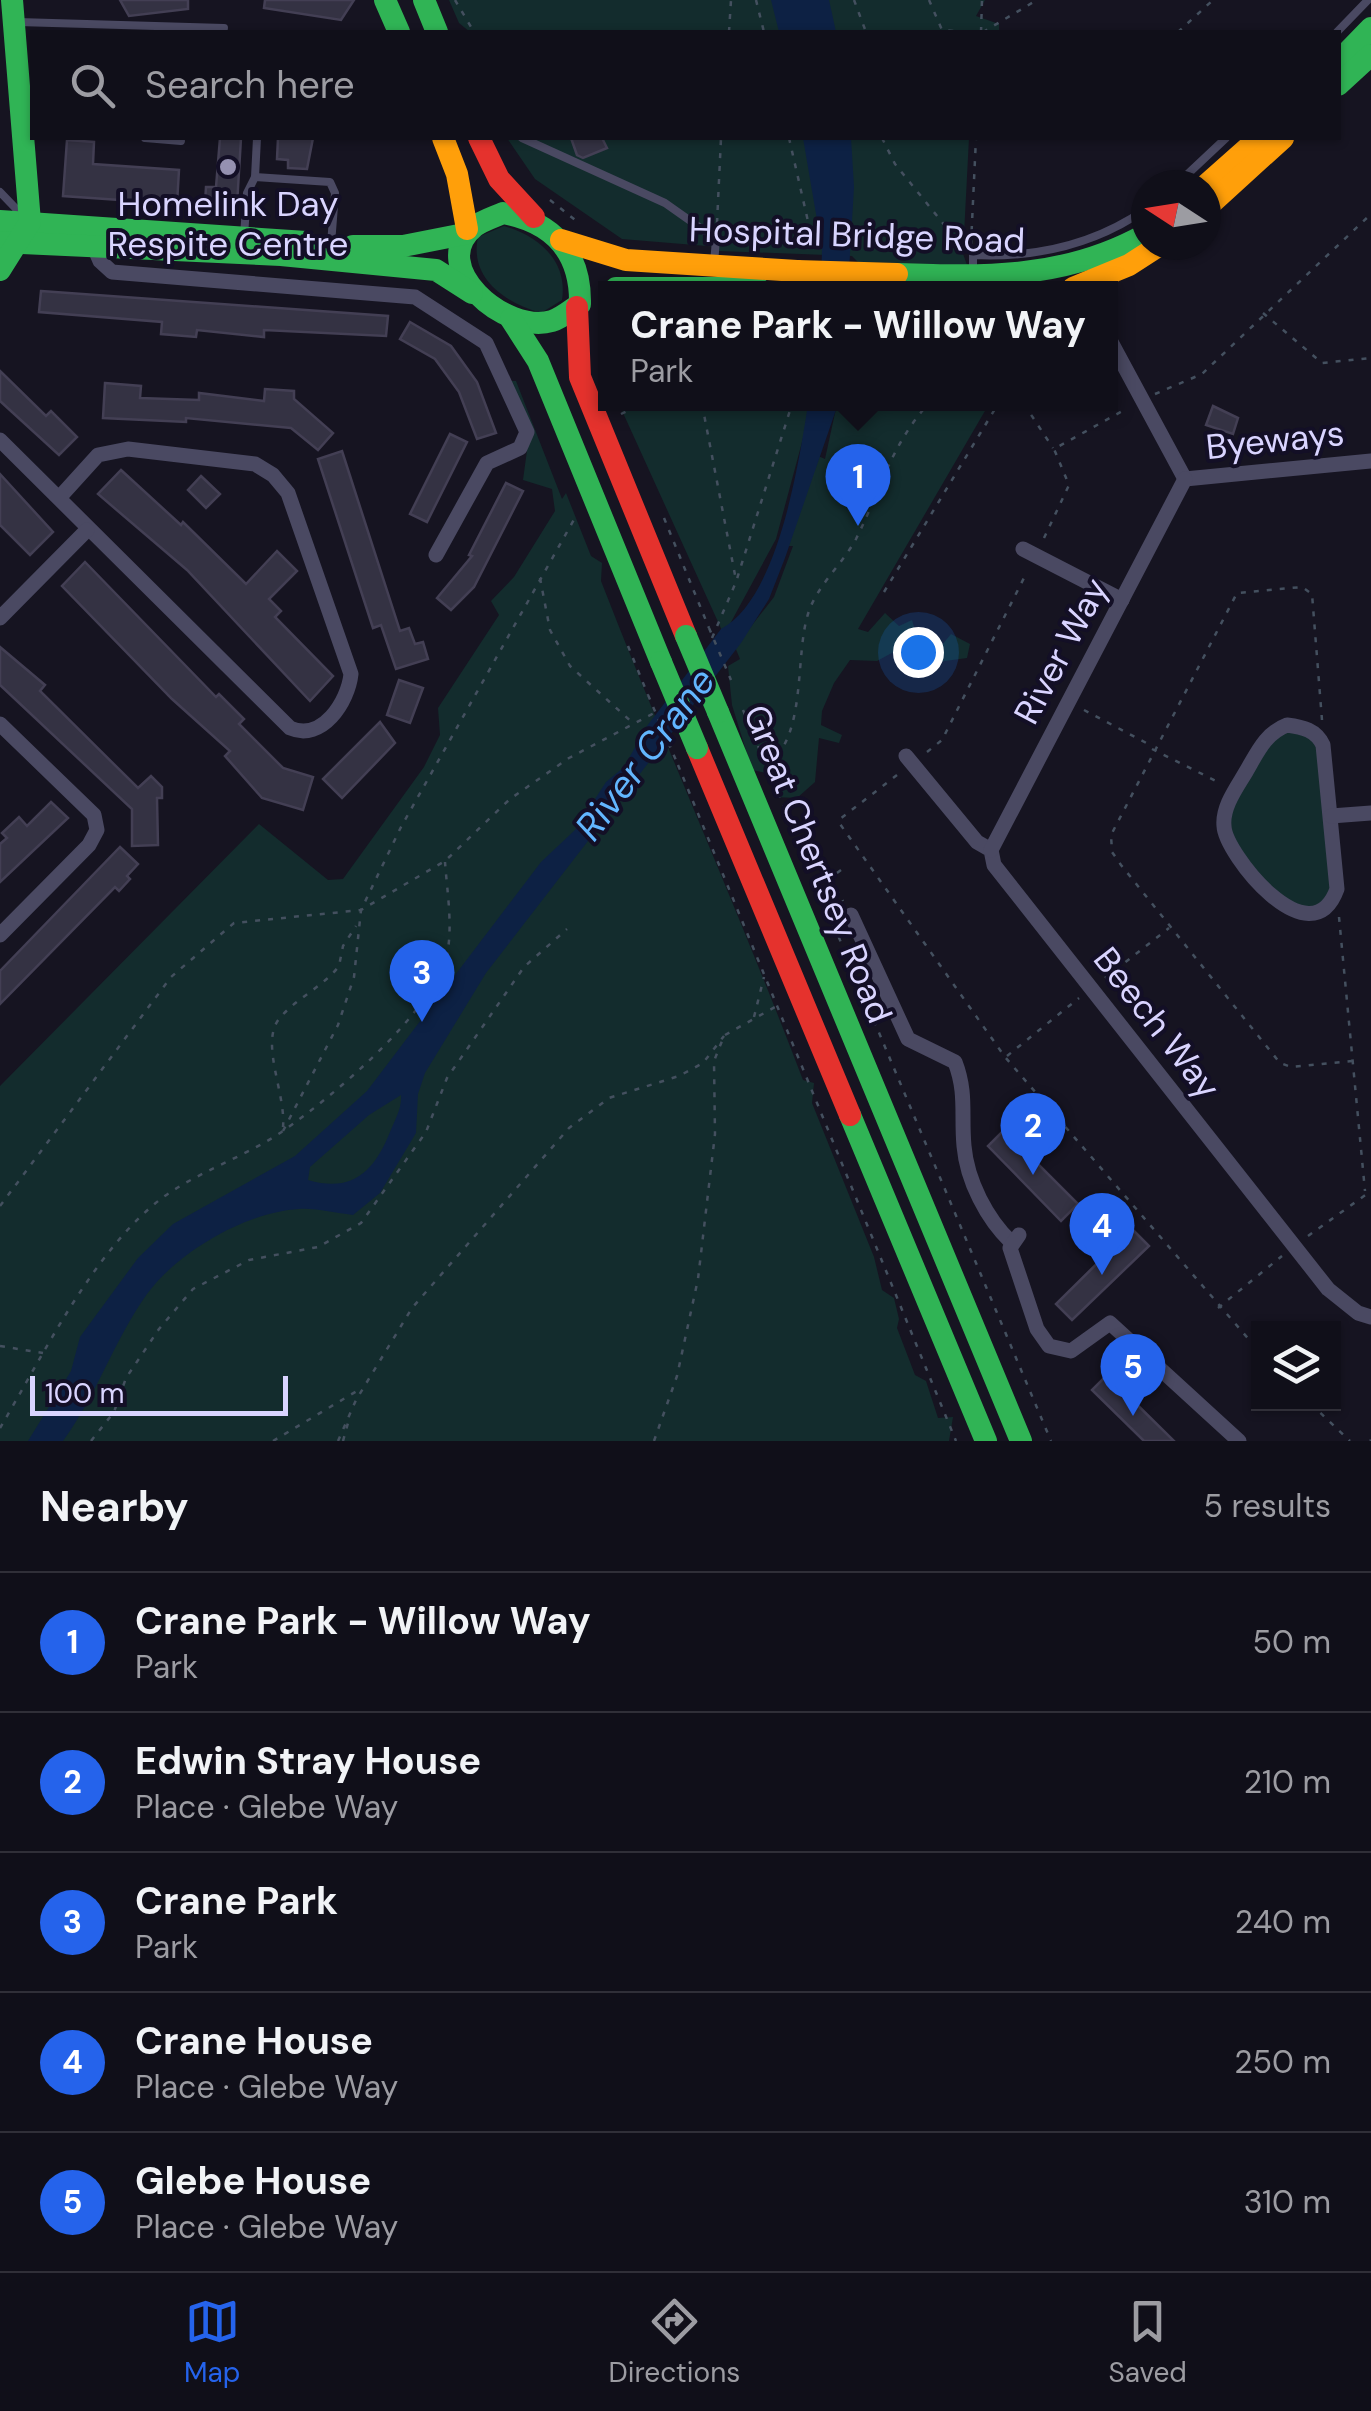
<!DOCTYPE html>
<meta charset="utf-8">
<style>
body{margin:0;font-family:"DM Sans",sans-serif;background:#1e1d26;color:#f1f3f6}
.controls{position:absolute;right:30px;bottom:30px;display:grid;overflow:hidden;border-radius:0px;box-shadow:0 2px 8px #0004}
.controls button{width:90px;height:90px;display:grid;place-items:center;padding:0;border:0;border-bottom:2px solid #302f38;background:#100f19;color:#f1f3f6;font:50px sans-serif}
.compass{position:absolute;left:1131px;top:170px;width:90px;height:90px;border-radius:50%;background:#100f19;box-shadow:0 2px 8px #0004;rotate:282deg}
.scale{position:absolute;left:30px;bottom:25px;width:258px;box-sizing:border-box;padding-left:10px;border:5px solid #d9d4ff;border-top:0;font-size:28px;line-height:35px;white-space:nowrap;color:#d9d4ff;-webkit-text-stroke:8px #130f26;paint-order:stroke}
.you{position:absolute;left:918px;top:652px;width:35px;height:35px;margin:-25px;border:8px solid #fff;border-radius:50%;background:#1a73e8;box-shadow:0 0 0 15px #1a73e833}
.badge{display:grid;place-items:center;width:65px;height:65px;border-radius:50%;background:#2563eb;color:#fff;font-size:32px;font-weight:700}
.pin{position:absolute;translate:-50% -82px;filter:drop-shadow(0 2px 5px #0008)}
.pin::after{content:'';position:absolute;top:52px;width:35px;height:30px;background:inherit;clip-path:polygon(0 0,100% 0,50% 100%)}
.popup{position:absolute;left:598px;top:281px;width:520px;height:130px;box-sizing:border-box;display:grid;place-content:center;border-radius:0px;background:#100f19;filter:drop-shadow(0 2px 8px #0005);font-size:32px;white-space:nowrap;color:#9c9ca2}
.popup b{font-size:38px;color:#f1f3f6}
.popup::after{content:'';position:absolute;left:50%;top:100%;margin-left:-20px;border:20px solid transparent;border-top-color:#100f19}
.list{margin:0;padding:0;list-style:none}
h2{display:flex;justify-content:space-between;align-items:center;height:130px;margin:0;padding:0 40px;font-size:42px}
h2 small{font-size:32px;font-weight:400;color:#9c9ca2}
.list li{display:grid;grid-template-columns:65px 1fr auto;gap:30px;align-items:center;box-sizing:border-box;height:140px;padding:0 40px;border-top:2px solid #302f38}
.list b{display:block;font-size:38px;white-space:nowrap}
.list p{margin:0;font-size:32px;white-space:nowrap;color:#9c9ca2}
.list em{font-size:32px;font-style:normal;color:#9c9ca2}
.icon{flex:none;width:55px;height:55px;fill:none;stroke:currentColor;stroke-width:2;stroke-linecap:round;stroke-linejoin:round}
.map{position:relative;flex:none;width:1371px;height:1441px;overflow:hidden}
.search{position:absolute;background:#100f19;box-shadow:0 2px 8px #0004;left:30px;right:30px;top:30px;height:110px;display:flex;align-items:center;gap:25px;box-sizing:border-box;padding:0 35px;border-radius:0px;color:#9c9ca2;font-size:38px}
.sheet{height:830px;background:#100f19}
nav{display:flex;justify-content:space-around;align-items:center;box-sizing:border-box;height:140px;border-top:2px solid #302f38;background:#100f19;font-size:28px;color:#9c9ca2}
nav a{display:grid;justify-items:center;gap:5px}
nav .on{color:#2563eb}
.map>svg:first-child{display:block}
.green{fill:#132c2d}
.water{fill:#0d2144;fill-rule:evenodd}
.building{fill:#343243;stroke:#433f54;stroke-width:2.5}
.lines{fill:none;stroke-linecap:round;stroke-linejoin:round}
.path{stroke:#44505f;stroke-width:2.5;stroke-dasharray:5 8;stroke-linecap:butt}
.lane{stroke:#4a4962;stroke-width:8}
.street{stroke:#4a4962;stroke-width:15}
.fast{stroke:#30b455;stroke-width:22}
.slow{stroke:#ff9f0a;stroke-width:22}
.jam{stroke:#e5322d;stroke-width:22}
.path-bridge{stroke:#44505f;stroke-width:2.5;stroke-dasharray:5 8;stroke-linecap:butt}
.fast-bridge{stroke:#30b455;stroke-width:22}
.slow-bridge{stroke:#ff9f0a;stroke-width:22}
.poi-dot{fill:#9591b1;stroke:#130f26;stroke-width:4}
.labels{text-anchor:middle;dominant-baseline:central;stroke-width:8;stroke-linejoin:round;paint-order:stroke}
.poi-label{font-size:35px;fill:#d9d4ff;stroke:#130f26}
.street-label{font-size:35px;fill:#d9d4ff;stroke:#130f26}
.water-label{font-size:38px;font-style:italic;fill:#62b6ff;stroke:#130f26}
</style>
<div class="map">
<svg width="1371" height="1441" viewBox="0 0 1371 1441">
<rect width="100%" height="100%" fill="#161421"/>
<g class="green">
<path d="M449,0H985L976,16L999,24V32H470L459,23Z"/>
<path d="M507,138H969L963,254L967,265L858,262L852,256L719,251V247L622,239L535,179Z"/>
<path d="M504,226C539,236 568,261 562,300L541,313C506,303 469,279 478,237Z"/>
<path d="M508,381H516L562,499L566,493L591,556L602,563L601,581C666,748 739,912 803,1080L814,1083L812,1103L874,1257L882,1290L894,1298L899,1319L897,1328L915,1375L926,1381L938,1418L953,1417L949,1441H0V1086L259,824L328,880L343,879L424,767L440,735L438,708L499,615L491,601L514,577L555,511L552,489L523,480L529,436Z"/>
<path d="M619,404H822L805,431L776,539L724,635Z"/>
<path d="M837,404H989L858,629L868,632L885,613L899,626L912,620L920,647L942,645L951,634L970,644L967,658L938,662L916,674L899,649L877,661L850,660L834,683L822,711L821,725L842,735L839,743L819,738L815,782L797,798L775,797V775L752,770L732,705L728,666L740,659L735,647L774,597L793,546H788L811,453L825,459Z"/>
<path d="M1275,729L1319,736L1332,903L1288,910L1229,843L1226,811Z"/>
</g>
<g class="water">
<path d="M771,0H829L836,32H779Z"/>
<path d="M803,138H851L854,187L848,288H821L822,249Z"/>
<path d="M808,404H838L785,558L769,599L741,643L486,973L425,1073L418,1094L416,1133L380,1193L353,1215C335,1213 316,1208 299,1209C246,1212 178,1252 147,1294C114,1340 97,1395 63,1441H28L71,1371L80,1337L138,1258L173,1224L295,1156L367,1091L541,862L575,830L606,782L624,767L647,726L721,629C778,599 799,463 808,404ZM401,1095C402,1108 395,1120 390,1132C374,1172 352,1193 308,1180L310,1167L369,1115Z"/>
</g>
<g class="building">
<path d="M120,0H188V9L129,16Z"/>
<path d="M265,0H354L341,20L264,8Z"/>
<path d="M220,138H241L237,205L205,203L206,187H216Z"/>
<path d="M278,138H313L307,169L288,168V160L277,159Z"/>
<path d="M571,138H602L607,148L583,158L577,155Z"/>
<path d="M67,140L94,142L93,164L179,170L177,204L63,196Z"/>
<path d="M41,291L388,316L386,336L264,330V337L197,330L196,337L161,334L162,322L39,312Z"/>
<path d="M410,322L451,346L477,382L496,433L477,439L459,392L435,359L400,339Z"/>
<path d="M0,371L46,416L51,411L77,437L59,455L0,401Z"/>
<path d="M105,383L141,386L140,398L199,400V393L264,401L265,389L294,391V399L333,433L318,450L291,428L186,418V422L103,418Z"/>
<path d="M1213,406L1238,418L1233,434L1206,425Z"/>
<path d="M450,434L467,442L427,522L410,514Z"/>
<path d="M342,451L400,631L409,628L415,644L423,642L428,659L396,669L381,625L373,628L318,459Z"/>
<path d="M121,470L181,525L183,522L246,584L277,551L297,571L269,599L281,611L275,617L333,676L310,701L187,570L98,494Z"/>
<path d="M0,474L53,532L30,555L0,525Z"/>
<path d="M201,476L220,494L206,508L188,490Z"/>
<path d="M506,483L523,491L474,587L451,610L437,598L472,556L469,555Z"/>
<path d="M85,562L216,697L219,694L244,719L239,724L283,768L313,777L303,810L262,798L225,756L230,751L172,699L62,586Z"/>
<path d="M0,647L45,685L40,691L138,788L151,776L162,787V798H157L158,845L132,846V809L0,685Z"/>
<path d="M399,680L423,688L410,723L387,715Z"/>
<path d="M380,722L395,743L342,798L323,779Z"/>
<path d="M51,802L68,818L0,882V844L7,838L2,833L19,817L27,826Z"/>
<path d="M120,847L138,864L127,876L130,879L119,891L115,887L0,1004V971Z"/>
<path d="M1004,1130L1078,1204L1061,1221L988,1146Z"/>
<path d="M1132,1229L1149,1246L1072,1320L1056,1304Z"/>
<path d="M1107,1375L1174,1441H1144L1092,1390Z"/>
</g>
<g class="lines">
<g class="path">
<path d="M455,0L474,32"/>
<path d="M756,0L764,32"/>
<path d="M854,0L866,32"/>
<path d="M929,0L942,30L965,32"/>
<path d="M729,32L731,0"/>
<path d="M981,32L982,0"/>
<path d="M983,32L1037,0"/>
<path d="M1178,32L1213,0"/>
<path d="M789,138L815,252"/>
<path d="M882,138L895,164L963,248"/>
<path d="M550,200L579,223"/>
<path d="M717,223L721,138"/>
<path d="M723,229L809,227"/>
<path d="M971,244L976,138"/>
<path d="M1263,313L1322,363L1371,358"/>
<path d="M1155,394L1202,374L1371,214"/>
<path d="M702,404L736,580"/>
<path d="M1024,404L1053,448"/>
<path d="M621,414L641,404"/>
<path d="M664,518L709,628"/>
<path d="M1044,538L1069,485L1054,449L1126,409"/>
<path d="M540,578L550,630L570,666L635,725"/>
<path d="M884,592L998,404"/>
<path d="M712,638L736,582L792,404"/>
<path d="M628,646L648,695"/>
<path d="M743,710L769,772"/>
<path d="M1084,710L1152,746"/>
<path d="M1322,720L1312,594L1302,587L1237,593L1111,835L1112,852L1121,865L1280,1063L1291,1067L1352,1061"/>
<path d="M1152,749L1220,783"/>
<path d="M927,752L942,740L1027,572"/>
<path d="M768,764C808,735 794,653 809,611C818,585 843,563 856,539C881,489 890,447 928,404"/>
<path d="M678,765L956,1441"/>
<path d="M897,775L840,819V824L1005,1057L1258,1350"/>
<path d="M778,793L1051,1441"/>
<path d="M841,870L830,878L843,901"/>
<path d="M1339,917L1365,1191"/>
<path d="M1105,978L1169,928"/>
<path d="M754,1017L764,977"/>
<path d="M725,1035L775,1007"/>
<path d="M1007,1056L1079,998"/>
<path d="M283,1127C286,1094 260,1043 279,1019C296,998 323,987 339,966L343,946L356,926"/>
<path d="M283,1131L338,1025L354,977L361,910L401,827L576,516"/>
<path d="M0,1206L171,977L234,923L361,910L445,861L510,799L569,758L656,712"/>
<path d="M1308,1236L1371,1191"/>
<path d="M1218,1308L1282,1256"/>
<path d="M0,1346L43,1353"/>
<path d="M1311,1404L1350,1441"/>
<path d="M0,1428C44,1354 93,1251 162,1198C199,1171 245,1157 283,1131C332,1097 432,1014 447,954C453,927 447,890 445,862"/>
<path d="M91,1441L114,1412L126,1378L159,1329L193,1289L249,1260L318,1247L361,1223L426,1132L447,1078L524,967L567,929"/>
<path d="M273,1441L362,1388"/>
<path d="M338,1441L356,1400L412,1308L569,1128L609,1098L679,1076L703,1063L724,1036"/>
<path d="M343,1441L348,1423"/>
<path d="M654,1441L677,1376L698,1279L715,1134L714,1061L722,1041"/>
<path d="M1370,1441L1371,1440"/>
</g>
<g class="lane">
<path d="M18,22L224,28"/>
<path d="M1337,32L1368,0"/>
<path d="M145,138L181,141"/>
<path d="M522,138L665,203L716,239L714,264"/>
<path d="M255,177L257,138"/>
<path d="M1176,185L1226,138"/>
<path d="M0,192L24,217"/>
<path d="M244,236L247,193L255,177L330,182L335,193L331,244"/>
<path d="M973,272V255C1035,258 1094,245 1146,209"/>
</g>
<g class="street">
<path d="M94,247L100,261L112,272L415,297L486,343L527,432L520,448L487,463L436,555"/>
<path d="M1110,340L1185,479"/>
<path d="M0,440L290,728C322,742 348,702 351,674L288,493L273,475L255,464L128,449L98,455L59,498"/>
<path d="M1185,479L1371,461"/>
<path d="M1023,549L1122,600"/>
<path d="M0,618L87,530"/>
<path d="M0,724L94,815L97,830L89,845L0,935"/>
<path d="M1287,725C1303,727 1316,730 1323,745L1337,889C1311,961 1225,854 1224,826C1222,806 1238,786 1247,770C1258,751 1266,733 1287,725Z"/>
<path d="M906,756L977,842L991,850L994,865L1328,1289L1358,1313L1371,1317"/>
<path d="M1331,816L1371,813"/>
<path d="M991,850L1185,479"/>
<path d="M851,915L908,1039L955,1062C967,1093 961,1115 964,1146C967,1181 987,1219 1011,1242"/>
<path d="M1019,1235L1010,1248L1037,1329L1049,1346L1071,1351L1110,1323L1239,1441"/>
</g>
<g class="fast">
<path d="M385,0L399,32"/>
<path d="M424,0L437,32"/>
<path d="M1338,62L1371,28"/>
<path d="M1338,85L1371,55"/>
<path d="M503,213C553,222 581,253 580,304C572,309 562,318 552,321C505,335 426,266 474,227C481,221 494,217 503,213Z"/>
<path d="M0,221L306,242"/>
<path d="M0,242L281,255L436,270L472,293"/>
<path d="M353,246H403L464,234"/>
<path d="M0,270L30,222L12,0"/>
<path d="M897,274C986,277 1066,279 1146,234"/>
<path d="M616,288H758"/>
<path d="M511,319L538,361L661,662"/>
<path d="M718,712L1021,1441"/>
<path d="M850,1115L986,1441"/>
</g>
<g class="slow">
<path d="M443,138L457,174L467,229"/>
<path d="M1206,185L1259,138"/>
<path d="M1206,208L1283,138"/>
<path d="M561,240L626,260L797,271"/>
<path d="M1073,288L1129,265L1160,245"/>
</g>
<g class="jam">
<path d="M479,138L499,179L534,217"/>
<path d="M577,307L580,377L686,636"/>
<path d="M697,748L850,1115"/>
</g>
<g class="path-bridge">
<path d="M709,628L731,680"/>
<path d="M648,695L678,765"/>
</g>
<g class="fast-bridge">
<path d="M686,636L718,712"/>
<path d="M661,662L697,748"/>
</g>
<path class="slow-bridge" d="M797,271L897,274"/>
</g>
<circle class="poi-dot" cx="228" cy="167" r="10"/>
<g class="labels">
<g class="poi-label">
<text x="228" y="204">Homelink Day<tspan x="228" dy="40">Respite Centre</tspan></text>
</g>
<g class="street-label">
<text transform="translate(857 235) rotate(2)">Hospital Bridge Road</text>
<text transform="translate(1275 440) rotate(-6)">Byeways</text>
<text transform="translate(1061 651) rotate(-62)">River Way</text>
<text transform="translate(818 864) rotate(68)">Great Chertsey Road</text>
<text transform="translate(1157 1023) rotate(52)">Beech Way</text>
</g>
<g class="water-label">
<text transform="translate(645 754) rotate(-53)">River Crane</text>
</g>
</g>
</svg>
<div class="controls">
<button><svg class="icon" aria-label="layers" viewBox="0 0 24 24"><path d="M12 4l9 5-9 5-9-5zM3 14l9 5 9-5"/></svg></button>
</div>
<svg class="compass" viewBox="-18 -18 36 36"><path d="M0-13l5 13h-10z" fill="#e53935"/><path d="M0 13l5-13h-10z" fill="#9c9ca2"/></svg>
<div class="scale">100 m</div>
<div class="you"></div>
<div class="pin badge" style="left:858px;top:526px">1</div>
<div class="popup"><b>Crane Park - Willow Way</b>Park</div>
<div class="pin badge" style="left:1033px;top:1175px">2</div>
<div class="pin badge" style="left:422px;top:1022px">3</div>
<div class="pin badge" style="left:1102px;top:1275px">4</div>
<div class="pin badge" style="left:1133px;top:1416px">5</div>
<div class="search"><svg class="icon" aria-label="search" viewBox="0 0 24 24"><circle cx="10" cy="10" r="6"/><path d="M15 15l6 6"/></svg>Search here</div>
</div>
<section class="sheet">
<h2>Nearby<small>5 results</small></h2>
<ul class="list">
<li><span class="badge">1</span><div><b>Crane Park - Willow Way</b><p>Park</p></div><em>50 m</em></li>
<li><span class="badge">2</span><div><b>Edwin Stray House</b><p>Place · Glebe Way</p></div><em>210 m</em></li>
<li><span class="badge">3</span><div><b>Crane Park</b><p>Park</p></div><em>240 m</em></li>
<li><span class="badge">4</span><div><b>Crane House</b><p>Place · Glebe Way</p></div><em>250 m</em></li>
<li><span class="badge">5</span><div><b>Glebe House</b><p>Place · Glebe Way</p></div><em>310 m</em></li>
</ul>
</section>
<nav>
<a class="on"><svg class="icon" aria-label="map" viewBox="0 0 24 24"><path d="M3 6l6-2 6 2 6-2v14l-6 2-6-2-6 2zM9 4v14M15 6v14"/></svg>Map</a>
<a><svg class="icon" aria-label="directions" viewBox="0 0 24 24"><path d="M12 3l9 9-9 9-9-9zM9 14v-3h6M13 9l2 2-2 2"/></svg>Directions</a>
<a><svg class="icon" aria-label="saved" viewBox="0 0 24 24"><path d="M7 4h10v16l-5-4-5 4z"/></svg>Saved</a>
</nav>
